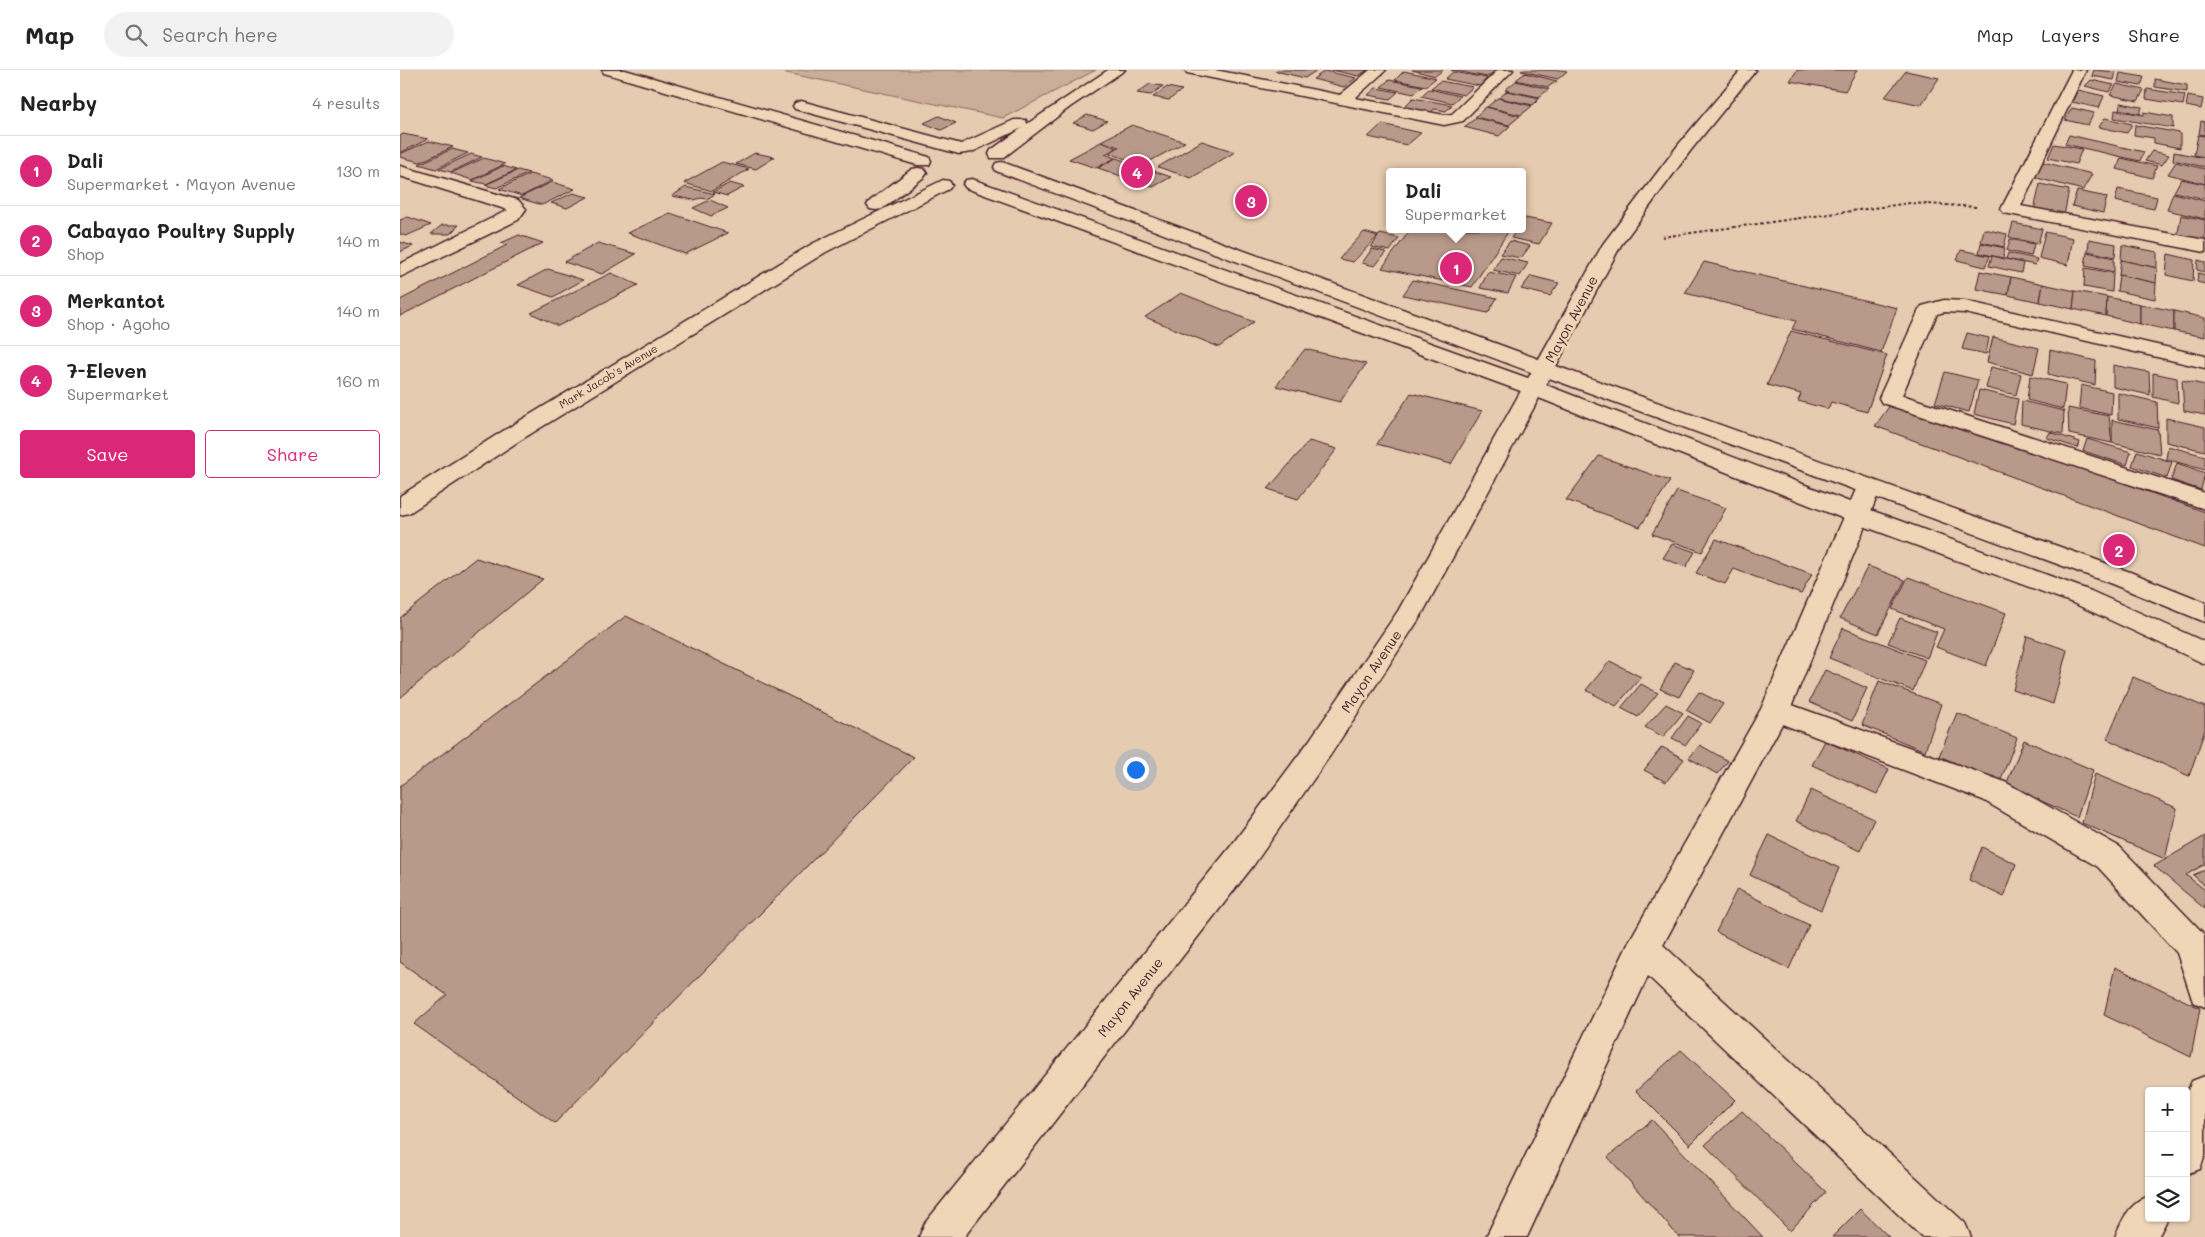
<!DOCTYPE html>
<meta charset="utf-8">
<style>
body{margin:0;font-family:Mali,sans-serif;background:#f2f2f2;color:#222}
.controls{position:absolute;right:15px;bottom:15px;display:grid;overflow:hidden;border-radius:5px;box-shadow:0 1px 4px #0004}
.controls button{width:45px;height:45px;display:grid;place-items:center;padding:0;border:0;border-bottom:1px solid #e0e0e0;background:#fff;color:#222;font:25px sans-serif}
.you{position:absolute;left:735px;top:699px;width:18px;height:18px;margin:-12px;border:4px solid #fff;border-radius:50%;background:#1a73e8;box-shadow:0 0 0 8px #1a73e833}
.badge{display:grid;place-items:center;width:32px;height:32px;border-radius:50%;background:#db2777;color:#fff;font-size:16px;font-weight:700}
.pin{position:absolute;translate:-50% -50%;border:2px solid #fff;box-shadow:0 1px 5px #0006}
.popup{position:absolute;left:986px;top:98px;width:140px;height:65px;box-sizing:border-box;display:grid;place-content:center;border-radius:5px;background:#fff;filter:drop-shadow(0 1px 4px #0005);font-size:16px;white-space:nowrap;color:#767676}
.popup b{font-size:19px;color:#222}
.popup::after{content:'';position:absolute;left:50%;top:100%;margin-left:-10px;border:10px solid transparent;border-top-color:#fff}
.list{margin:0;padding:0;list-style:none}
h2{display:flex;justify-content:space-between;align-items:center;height:65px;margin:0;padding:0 20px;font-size:21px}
h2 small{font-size:16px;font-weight:400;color:#767676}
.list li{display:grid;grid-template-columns:32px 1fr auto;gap:15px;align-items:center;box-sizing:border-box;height:70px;padding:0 20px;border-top:1px solid #e0e0e0}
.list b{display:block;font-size:19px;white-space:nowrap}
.list p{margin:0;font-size:16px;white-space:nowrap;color:#767676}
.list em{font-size:16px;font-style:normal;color:#767676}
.actions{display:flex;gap:10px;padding:15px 20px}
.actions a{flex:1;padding:11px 0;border:1px solid #db2777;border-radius:5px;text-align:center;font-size:18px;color:#db2777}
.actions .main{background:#db2777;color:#fff}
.icon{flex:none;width:28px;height:28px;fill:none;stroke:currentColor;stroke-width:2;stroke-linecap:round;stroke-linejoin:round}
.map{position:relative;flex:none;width:1805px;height:1167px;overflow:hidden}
header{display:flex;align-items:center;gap:30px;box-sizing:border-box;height:70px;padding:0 25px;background:#fff;border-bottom:1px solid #e0e0e0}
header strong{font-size:24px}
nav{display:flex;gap:28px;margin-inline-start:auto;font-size:18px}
.search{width:350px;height:45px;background:#f2f2f2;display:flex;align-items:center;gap:12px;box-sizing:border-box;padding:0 18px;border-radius:28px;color:#767676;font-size:19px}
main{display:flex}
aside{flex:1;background:#fff}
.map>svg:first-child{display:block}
.green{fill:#cbae99;stroke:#8a6662}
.building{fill:#b99a8a;stroke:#4a1f2b}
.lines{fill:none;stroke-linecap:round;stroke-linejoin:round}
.street-casing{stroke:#4a1f2b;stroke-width:3}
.secondary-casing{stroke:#4a1f2b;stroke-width:3}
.path{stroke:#4a1f2b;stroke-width:2;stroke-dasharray:3 2.5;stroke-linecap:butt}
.street{fill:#efd6b7;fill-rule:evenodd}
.secondary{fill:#efd6b7;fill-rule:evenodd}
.labels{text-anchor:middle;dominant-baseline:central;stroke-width:5;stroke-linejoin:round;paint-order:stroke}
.far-street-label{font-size:11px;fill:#4a1f2b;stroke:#efd6b7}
.street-label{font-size:14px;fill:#4a1f2b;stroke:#efd6b7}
</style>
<header>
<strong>Map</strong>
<div class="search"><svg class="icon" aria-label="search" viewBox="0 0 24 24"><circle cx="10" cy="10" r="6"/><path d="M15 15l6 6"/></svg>Search here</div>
<nav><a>Map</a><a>Layers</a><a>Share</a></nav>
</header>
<main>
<aside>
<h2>Nearby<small>4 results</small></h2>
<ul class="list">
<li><span class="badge">1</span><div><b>Dali</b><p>Supermarket · Mayon Avenue</p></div><em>130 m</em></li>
<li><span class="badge">2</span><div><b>Cabayao Poultry Supply</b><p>Shop</p></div><em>140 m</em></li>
<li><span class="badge">3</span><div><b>Merkantot</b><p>Shop · Agoho</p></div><em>140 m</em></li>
<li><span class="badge">4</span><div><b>7-Eleven</b><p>Supermarket</p></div><em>160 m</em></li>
</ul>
<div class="actions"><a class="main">Save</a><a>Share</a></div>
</aside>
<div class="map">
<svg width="1805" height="1167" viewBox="0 0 1805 1167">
<rect width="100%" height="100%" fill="#e5cbaf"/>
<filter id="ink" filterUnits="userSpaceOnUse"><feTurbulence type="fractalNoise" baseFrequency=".02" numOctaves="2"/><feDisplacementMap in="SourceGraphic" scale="10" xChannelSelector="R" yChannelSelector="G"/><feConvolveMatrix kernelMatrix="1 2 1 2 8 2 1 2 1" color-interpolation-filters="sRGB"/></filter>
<g filter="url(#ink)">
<path class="green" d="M372,0H696L603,48Z"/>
<g class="building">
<path d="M877,0H917L905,8L875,1Z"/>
<path d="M932,0H968L958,6Z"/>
<path d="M1012,0H1043L1035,6Z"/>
<path d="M1051,0H1096L1087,7Z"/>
<path d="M1123,0H1160L1167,1L1158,9L1121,1Z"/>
<path d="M1397,0H1457L1445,21L1390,11Z"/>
<path d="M1694,0L1716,2L1714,10L1692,6Z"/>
<path d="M925,1L956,8L944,17L913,9Z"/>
<path d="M1004,1L1036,8L1026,16L995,10Z"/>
<path d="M1506,1L1539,8L1521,35L1485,27Z"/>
<path d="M1053,2L1087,8L1080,16L1045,9Z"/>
<path d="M1125,3L1157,11L1148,17L1116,10Z"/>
<path d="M1720,3L1744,7L1741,16L1718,12Z"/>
<path d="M1755,9L1787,15V22L1755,17Z"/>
<path d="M989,10L1022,16L1014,24L981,17Z"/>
<path d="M1691,10L1714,15L1709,22L1685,16Z"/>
<path d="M1040,11L1073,17L1064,25L1031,18Z"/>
<path d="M1116,11L1149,19L1139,27L1105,20Z"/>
<path d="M750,14L763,16L751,25L737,23Z"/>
<path d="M1717,14L1744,20L1738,31L1710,25Z"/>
<path d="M767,17L782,20L769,30L753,27Z"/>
<path d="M976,18L998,22L990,29L968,25Z"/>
<path d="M1029,19L1060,26L1052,33L1021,26Z"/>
<path d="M1747,19L1785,25L1783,35L1746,29Z"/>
<path d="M1678,20L1704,26L1699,38L1672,32Z"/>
<path d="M1107,21L1140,28L1133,35L1099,28Z"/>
<path d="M1788,26L1803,29L1801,39L1786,36Z"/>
<path d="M1013,28L1052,35L1046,41L1034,39L1028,46L1001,40Z"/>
<path d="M1098,28L1132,36L1121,45L1087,37Z"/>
<path d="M1721,33L1742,37L1740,44L1719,39Z"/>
<path d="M1086,37L1120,46L1109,55L1075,47Z"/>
<path d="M1672,38L1694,43L1688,55L1665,50Z"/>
<path d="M1715,40L1744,45V42L1773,47V58L1714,48Z"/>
<path d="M687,45L707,51L693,59L673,53Z"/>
<path d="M539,46L556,53L541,60L524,53Z"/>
<path d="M1076,48L1110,56L1099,66L1064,57Z"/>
<path d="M1705,48L1732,54L1727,63L1699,57Z"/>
<path d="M1801,51L1805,52V65L1799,64Z"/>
<path d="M982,54L1021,63L1007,75L968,67Z"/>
<path d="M732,55L785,72L743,95L709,83L719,77L701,71Z"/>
<path d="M1735,55L1780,63V78L1754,73V68L1734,65Z"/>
<path d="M3,64L28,69L0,83V66Z"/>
<path d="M1669,65L1744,82L1740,91L1665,74Z"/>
<path d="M1798,65L1805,66V87L1794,85Z"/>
<path d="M29,71L53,77L20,92L0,87V84Z"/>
<path d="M802,71L835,82L791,108L758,97Z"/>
<path d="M701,72L717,78L705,84L715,88L696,98L669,89Z"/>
<path d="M1654,74L1682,79L1676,94L1648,88Z"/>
<path d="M52,79L68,83L36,99L19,94Z"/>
<path d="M1752,81L1769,85L1762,95L1745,91Z"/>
<path d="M1774,82L1805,88V97L1773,90Z"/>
<path d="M355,83L375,87L356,99L336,94Z"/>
<path d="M71,84L82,87L51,102L39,99Z"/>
<path d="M84,88L105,94L72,110L51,103Z"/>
<path d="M716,88L771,107L753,117L698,98Z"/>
<path d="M1721,88L1757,96L1752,108L1717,99Z"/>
<path d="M322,92L349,99L312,121L284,113Z"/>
<path d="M1643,92L1692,104L1683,120L1633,107Z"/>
<path d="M1776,92L1805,99V114L1768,104Z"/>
<path d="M103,96L116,100L86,114L72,111Z"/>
<path d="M118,100L129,103L96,118L85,115Z"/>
<path d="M130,104L153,110L122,126L99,119Z"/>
<path d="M1781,109L1805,114V129L1774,122Z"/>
<path d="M152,112L175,119L142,135L119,128Z"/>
<path d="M330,113L344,117L327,126L313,122Z"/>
<path d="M1640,114L1669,120L1664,146L1634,140Z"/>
<path d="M286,117L315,124L307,129L301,128L294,130L272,126Z"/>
<path d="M1718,119L1757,127L1754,139L1715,131Z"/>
<path d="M1677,121L1707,127L1703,143L1672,136Z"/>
<path d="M173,123L188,127L167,138L151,133Z"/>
<path d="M1773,123L1805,131V149L1767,140Z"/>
<path d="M310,130L328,138L311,146L293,138Z"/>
<path d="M270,143L328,163L285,184L228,163Z"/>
<path d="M1781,145L1805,150V175L1777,169Z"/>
<path d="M8,147L31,155L6,166L0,164V150Z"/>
<path d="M1125,148L1152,153L1139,174L1111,168L1117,159H1122V152Z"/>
<path d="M1613,153L1642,159L1638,174L1609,167Z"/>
<path d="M42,155H59L50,164H31Z"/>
<path d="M1011,159H1110L1072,217L982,198Z"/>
<path d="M1584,159L1607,164L1604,177L1581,172Z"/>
<path d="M964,162L978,166L953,192L939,189Z"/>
<path d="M1645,162L1673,168L1668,195L1639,188Z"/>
<path d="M980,164L999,168L990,181L971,177Z"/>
<path d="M119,165L143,173L0,246V230L107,175L101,173Z"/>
<path d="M1610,169L1634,174L1631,186L1607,181Z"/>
<path d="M1689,169L1716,174L1715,187L1688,181Z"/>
<path d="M1110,171L1130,176L1121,188L1100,184Z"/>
<path d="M0,172L13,176L0,182Z"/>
<path d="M198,173L236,184L202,204L164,192Z"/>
<path d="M1581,173L1605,178L1603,188L1579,183Z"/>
<path d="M1722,175L1757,182V198L1721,190Z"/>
<path d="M972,179L986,182L975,196L962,193Z"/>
<path d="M1561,180L1590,186L1585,197L1557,190Z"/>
<path d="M1687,182L1714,188V202L1685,196Z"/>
<path d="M1608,183L1637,189L1635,195L1606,189Z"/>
<path d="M1768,184L1794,190L1793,211L1766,205Z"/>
<path d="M1592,186L1623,193L1621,203L1589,196Z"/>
<path d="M1101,187L1128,193L1120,206L1093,200Z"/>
<path d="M1721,190L1757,198L1756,213L1719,205Z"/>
<path d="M1798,190L1805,192V202L1797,200Z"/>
<path d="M1304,192L1497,238L1481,282L1392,259L1396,251L1285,223Z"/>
<path d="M1685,198L1713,203L1712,222L1684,217Z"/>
<path d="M148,199L183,210L153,227L118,215Z"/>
<path d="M1580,201L1611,207L1608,225L1576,219Z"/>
<path d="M1088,202L1116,207L1108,223L1080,218Z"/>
<path d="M211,203L238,215L158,256L131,243Z"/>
<path d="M1798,203L1805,205V214L1797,212Z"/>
<path d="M1719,205L1756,213L1755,229L1717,221Z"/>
<path d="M1131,206L1159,213L1150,226L1121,219Z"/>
<path d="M1611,207L1643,214L1640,232L1608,225Z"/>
<path d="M1013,210L1097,228L1088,243L1003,225Z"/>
<path d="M1643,214L1675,221L1673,239L1640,232Z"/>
<path d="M1675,221L1707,227L1706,246L1673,239Z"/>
<path d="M781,223L854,252L819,277L745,247Z"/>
<path d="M1707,227L1740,234V254L1706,246Z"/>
<path d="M1740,234L1774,241V261L1740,254Z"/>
<path d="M1774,241L1805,248V267L1774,261Z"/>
<path d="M1391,261L1487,285L1467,342L1431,332L1428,339L1398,331L1401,324L1367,315Z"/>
<path d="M1567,263L1589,268L1586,284L1562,279Z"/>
<path d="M1593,267L1639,278L1633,304L1587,292Z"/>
<path d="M905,279L966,294L940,332L876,316Z"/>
<path d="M1650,280L1696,291L1695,315L1648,304Z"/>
<path d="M1713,295L1749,302L1750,325L1713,317Z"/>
<path d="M1591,297L1621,304L1616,325L1586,318Z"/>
<path d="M1545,302L1578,310L1569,342L1535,333Z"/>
<path d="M1753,303L1777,308L1778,333L1753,327Z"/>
<path d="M1630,306L1666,314L1663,339L1627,330Z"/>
<path d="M1782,310L1805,315V345L1784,341Z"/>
<path d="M1681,315L1712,322L1711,345L1679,338Z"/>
<path d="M1579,320L1618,329L1613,354L1574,344Z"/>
<path d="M1011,323L1082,341L1051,394L977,374Z"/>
<path d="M1718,323L1757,332L1758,358L1718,349Z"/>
<path d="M1493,331L1805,442V478L1475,356Z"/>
<path d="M1622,331L1664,341L1663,364L1621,354Z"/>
<path d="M1668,338L1709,346L1712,373L1669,364Z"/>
<path d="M1766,348L1805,357V381L1766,372Z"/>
<path d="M1712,350L1758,360L1760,384L1712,373Z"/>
<path d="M1650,362L1680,372L1678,378L1647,368Z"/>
<path d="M1687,369L1731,382L1727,395L1683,381Z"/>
<path d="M909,371L937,379L898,429L868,419Z"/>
<path d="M1768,376L1805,386V400L1766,389Z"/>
<path d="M1737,381L1772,392L1767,408L1732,396Z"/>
<path d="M1199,386L1270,411L1240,457L1166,430Z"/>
<path d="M1777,393L1805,403L1801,420L1771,410Z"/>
<path d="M1277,421L1326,438L1302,482L1252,464Z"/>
<path d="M1316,469L1412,504L1401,524L1334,499L1325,514L1296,503Z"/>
<path d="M1272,474L1295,482L1286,497L1263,488Z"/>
<path d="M76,488L143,509L0,628V548Z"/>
<path d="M1468,496L1505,510L1478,564L1440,548Z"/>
<path d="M1508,507L1606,543L1586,596L1536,577L1544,559L1492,539Z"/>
<path d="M226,546L514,687L155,1053L14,954L47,925L0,892V716Z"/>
<path d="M1500,548L1537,562L1527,588L1488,573Z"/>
<path d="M1443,558L1525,590L1513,621L1429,588Z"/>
<path d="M1627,566L1667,580L1653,634L1613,620Z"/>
<path d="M1210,591L1241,607L1216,636L1186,620Z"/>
<path d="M1275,592L1294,600L1279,627L1260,619Z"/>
<path d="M1425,600L1467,618L1452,651L1409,632Z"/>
<path d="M1733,607L1805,637V660L1789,706L1707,669Z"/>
<path d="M1479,611L1541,634L1525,681L1462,655Z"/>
<path d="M1241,614L1258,623L1238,647L1221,638Z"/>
<path d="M1299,622L1323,634L1310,653L1286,640Z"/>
<path d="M1266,634L1283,643L1263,667L1245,657Z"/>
<path d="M1557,643L1617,668L1600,712L1539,686Z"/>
<path d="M1288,646L1301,653L1286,675L1272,668Z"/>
<path d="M1624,670L1693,700L1677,747L1606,715Z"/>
<path d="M1425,671L1489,699L1477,724L1412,695Z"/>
<path d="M1300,675L1328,691L1317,704L1289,688Z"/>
<path d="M1262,677L1284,689L1266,712L1244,700Z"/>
<path d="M1695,704L1777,738L1765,789L1682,753Z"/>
<path d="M1411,720L1474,749L1460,781L1396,751Z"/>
<path d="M1369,765L1439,798L1421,840L1350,805Z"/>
<path d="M1805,766V794L1786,805L1805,820V839L1754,796Z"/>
<path d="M1582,777L1616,794L1604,827L1569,810Z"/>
<path d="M1805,800V816L1793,805Z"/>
<path d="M1337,819L1409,855L1389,899L1316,862Z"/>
<path d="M1715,897L1800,938L1791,987L1704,945Z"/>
<path d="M1281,980L1335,1030L1290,1075L1236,1021Z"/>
<path d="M1342,1041L1426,1122L1390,1161L1305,1075Z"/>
<path d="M1252,1050L1363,1167H1279L1208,1087Z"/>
<path d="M1460,1139L1489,1167H1432Z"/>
</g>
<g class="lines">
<defs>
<g id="street">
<path d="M202,0H225L529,87L531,91L529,95H517L204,3Z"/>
<path d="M708,0H725L670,37L603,88H591L589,84L591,80L622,58L572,82L559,84L395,39L393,36L395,33L401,31L561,74L614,50H626L627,54Z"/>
<path d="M785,0H815L940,25L970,0H986L955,28L1044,45L1052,44L1098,0H1113L1063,51L1044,55L792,4L787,3Z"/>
<path d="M1672,0H1686L1621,136L1805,170V182L1604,143L1601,139Z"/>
<path d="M602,92L1152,294L1155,299L1152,304L1144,305L1136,304L596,101L594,97L596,93Z"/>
<path d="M0,96L118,130L126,139L118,150L0,207V194L108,140L0,106Z"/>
<path d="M518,98L524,99L527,103L524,107L482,139L476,140L470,139L467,135L470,131L512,99Z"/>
<path d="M572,109L1142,313L1145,318L1142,323L1134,325L1126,323L566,118L563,114L566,110Z"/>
<path d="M543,110L549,111L552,115L549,119L426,182L119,371L9,443L0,445V426L103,361L412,174Z"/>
<path d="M1544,230L1565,231L1805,286V298L1565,243L1544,242L1537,244L1502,325L1805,423V439L1482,333L1479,328L1519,240L1522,236Z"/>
<path d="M1469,409L1477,412L1481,417L1392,635L1605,712L1720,777L1804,864L1805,937L1793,932L1777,883L1698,797L1583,730L1382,654L1263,875L1565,1153L1571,1167H1522L1248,906L1127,1167H1086L1231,868L1361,639L1457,417L1461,412Z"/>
<path d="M1805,1006V1085L1800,1099L1786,1104V1025L1792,1011Z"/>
<path d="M1749,1126V1148H1768L1758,1167H1715C1723,1148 1729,1134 1749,1126Z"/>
</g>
<path id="secondary" d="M1341,0H1356L1291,80L1221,175L1156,296L1730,502L1805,532V552L1712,514L1149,308L1146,315L1465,438L1691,521L1805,572V594L1673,533L1447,450L1139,328L1021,546L929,687L853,796L564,1167H519L525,1153L831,776L909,671L998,541L1203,174L1279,74Z"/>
</defs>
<use href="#street" class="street-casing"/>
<use href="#secondary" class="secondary-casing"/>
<path class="path" d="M1262,167L1510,133L1578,137"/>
<use href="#street" class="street"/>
<use href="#secondary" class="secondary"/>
</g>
</g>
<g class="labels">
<g class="far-street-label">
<text transform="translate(208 306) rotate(-31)">Mark Jacob's Avenue</text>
</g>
<g class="street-label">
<text transform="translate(1171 249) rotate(-62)">Mayon Avenue</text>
<text transform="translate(971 601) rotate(-56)">Mayon Avenue</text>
<text transform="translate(730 927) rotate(-52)">Mayon Avenue</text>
</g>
</g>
</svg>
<div class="controls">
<button>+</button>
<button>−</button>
<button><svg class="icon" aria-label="layers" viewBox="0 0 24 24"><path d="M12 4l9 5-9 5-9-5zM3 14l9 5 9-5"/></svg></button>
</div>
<div class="you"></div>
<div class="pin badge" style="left:1056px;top:198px">1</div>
<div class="popup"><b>Dali</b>Supermarket</div>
<div class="pin badge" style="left:1719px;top:480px">2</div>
<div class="pin badge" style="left:851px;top:131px">3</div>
<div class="pin badge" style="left:737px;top:102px">4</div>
</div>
</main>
